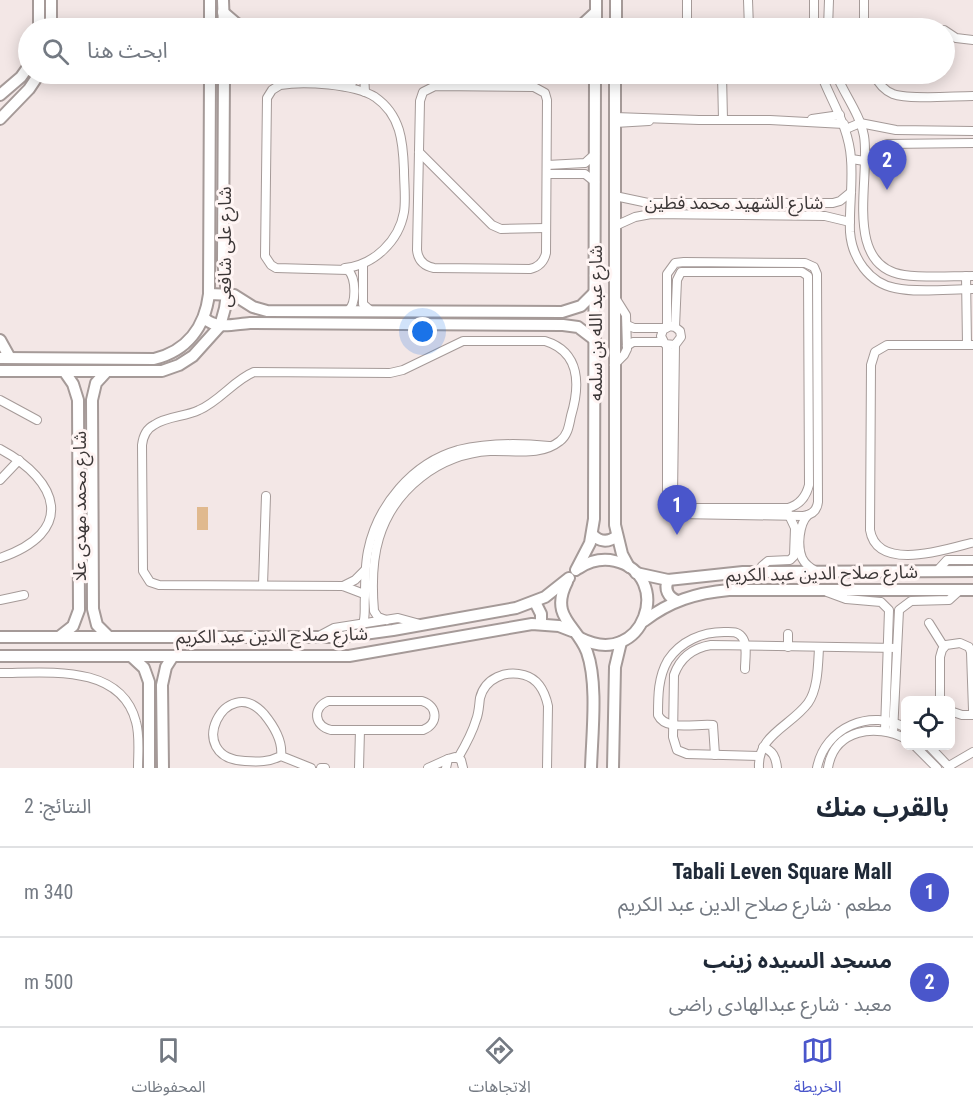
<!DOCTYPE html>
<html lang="ar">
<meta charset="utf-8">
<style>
body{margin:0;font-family:"Roboto Condensed","Noto Sans Arabic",sans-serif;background:#f6f6f7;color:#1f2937;direction:rtl}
.controls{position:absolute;right:18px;bottom:18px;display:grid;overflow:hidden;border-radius:9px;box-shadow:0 3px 15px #0003}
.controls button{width:54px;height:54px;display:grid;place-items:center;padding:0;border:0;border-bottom:2px solid #e0e1e3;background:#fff;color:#1f2937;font:30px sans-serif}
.you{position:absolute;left:423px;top:332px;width:21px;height:21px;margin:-15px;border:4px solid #fff;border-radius:50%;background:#1a73e8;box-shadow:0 0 0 9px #1a73e833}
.badge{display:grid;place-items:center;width:39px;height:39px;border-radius:50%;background:#4a56cb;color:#fff;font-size:20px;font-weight:700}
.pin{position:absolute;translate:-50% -50px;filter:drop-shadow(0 2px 3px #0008)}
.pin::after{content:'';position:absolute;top:32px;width:21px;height:18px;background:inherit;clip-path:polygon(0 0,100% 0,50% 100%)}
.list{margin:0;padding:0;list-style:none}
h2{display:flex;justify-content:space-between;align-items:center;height:78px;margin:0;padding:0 24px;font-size:26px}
h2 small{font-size:20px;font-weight:400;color:#747a83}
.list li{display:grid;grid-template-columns:39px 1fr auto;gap:18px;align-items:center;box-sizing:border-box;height:90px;padding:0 24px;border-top:2px solid #e0e1e3}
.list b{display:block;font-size:22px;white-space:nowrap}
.list p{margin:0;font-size:20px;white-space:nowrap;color:#747a83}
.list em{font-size:20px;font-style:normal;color:#747a83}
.icon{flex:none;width:33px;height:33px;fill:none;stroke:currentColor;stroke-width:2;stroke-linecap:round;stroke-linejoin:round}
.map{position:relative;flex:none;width:973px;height:768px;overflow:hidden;direction:ltr}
.search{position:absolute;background:#fff;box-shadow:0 3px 15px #0003;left:18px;right:18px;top:18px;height:66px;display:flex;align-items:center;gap:15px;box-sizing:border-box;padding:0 21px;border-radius:33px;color:#747a83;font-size:22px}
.sheet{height:258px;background:#fff}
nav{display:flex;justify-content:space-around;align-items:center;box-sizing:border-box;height:84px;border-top:2px solid #e0e1e3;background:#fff;font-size:16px;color:#747a83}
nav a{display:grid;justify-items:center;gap:3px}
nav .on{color:#4a56cb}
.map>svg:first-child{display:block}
.green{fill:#e0b98e}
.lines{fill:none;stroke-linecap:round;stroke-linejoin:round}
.street-casing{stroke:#a59a98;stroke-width:10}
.secondary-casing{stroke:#a59a98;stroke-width:14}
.street{stroke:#fff;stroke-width:8}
.secondary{stroke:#fff;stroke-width:10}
.labels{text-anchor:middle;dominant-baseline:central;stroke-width:6;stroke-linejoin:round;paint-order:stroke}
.street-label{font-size:18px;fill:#3c3737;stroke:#fff5f4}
</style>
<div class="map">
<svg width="973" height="768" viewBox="0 0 973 768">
<rect width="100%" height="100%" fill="#f3e7e6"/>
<rect class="green" x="197" y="507" width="11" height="23"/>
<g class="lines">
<defs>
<g id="street">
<path d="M748,0L749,28"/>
<path d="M687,28V0"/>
<path d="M814,28V0"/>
<path d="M828,28L829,0"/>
<path d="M864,28V0"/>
<path d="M944,30L956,38L973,40"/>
<path d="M364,74L365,92"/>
<path d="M722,74L723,120"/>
<path d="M821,74C832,103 849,127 851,159C853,183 849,208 850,232C852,258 869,283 895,288C917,293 950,289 973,289"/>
<path d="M836,74C844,94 860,114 864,136C871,178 842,266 904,275C926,278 951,276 973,276"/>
<path d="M874,74C878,83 883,90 893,94C910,100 953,96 973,96"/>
<path d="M345,86L352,83L355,74"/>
<path d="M435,86L534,87L545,93L547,100L546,253C544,262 539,267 530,269L434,268C424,266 418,260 417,250L420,101L423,92Z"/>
<path d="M615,117L699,120H770L844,124"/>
<path d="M812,119L840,115"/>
<path d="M615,123L649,121"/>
<path d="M846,129L860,123L896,130L973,131"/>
<path d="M419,152L492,225L501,229L546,228"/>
<path d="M851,159L865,161L878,148L887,144L973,143"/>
<path d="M547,165L585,163L595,154"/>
<path d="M547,174H585L595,182"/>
<path d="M615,196L648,203H833L840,201L851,192"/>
<path d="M615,226L635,217L651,214L825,216L850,222"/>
<path d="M363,264V304L371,311"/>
<path d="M345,268C374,265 399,241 404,212C406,199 404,184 404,170C403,142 401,115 375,97C354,84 304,81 280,85L272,90L267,98L265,256L271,265L276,268L348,270C356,278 357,303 348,311"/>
<path d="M966,276L967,345"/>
<path d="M627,325L634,328H665"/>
<path d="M667,327V274L675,263L684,262L805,263L814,267L817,274L818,502C817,510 812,515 803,516L678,514L671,511L667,500V345"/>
<path d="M675,327L670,326L663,330L661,336L665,344L675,345L681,337L680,331L675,327L677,280L681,272H802L808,276L809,485C806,497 799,505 788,508H684L675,503L673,496L675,345"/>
<path d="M627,346L633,342H663"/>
<path d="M614,365L624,355L627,349L626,315L616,299"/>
<path d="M0,400L37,420"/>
<path d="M0,449C60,481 76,532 0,558"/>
<path d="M0,480L19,460"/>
<path d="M808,515C799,524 797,546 802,558C805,564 810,568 816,571"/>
<path d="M971,543C944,550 877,572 870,530L871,365L875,352L887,345H973"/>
<path d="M937,571L947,560H973"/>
<path d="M761,572L762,566L768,561L790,560L794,556L795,528L788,513"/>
<path d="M263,585L266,496"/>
<path d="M343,586L355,580L365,570"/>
<path d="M827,592L846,599L881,602L889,610L885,730"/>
<path d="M364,594L343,586L159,585L150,582L143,571L142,445C143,437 146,429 154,425C167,416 185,417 199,410C220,401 234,380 254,372L390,373L403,370L463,341H545C581,352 580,386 571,416C569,425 568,435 560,441C540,457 514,450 490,451C439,454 394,489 379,538C372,561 372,587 374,611L378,617L386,620"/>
<path d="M0,600L24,595"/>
<path d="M929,623L944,647"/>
<path d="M363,624C366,615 364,606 365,596C365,581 365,566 368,551C377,506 412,463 458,450C487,443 519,443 549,446"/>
<path d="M319,636L334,628L398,618L420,624"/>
<path d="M788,647V634"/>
<path d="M0,673C46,673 121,663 136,722C140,736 138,753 138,768"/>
<path d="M941,700L940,697V657L942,650L946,645L960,643L969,647L971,652L973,710"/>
<path d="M328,701H422C438,706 439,724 423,730H331C314,726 312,708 328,701Z"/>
<path d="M950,711L962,715H973"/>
<path d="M893,733L899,610L911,601L949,600L960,590"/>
<path d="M915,746L937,768"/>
<path d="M929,746L950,768"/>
<path d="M763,747C773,751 776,757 777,768"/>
<path d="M715,755L713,725C697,723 666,732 658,715C658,696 658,677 668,660C681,641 702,632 724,632C731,632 737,631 742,637C748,644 745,659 745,669"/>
<path d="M281,756C283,741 273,725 264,714C226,671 182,758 245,761C258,762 269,762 281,756L311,768"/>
<path d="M759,756L687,754L677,750L673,737L674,675C680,658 693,648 711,645L897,648"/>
<path d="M458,758C465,746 472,734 476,720C479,713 479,705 480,698C485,678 506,670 524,675C539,679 545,692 548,706L547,768"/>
<path d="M949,766L973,752"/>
<path d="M321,768H325"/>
<path d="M359,768L360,730"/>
<path d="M428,768L448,759"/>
<path d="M446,768L448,759L455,757L461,760L463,768"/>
<path d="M759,768C757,735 791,726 808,703C818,689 818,665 819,648"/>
<path d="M817,768C825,727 871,708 906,728"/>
<path d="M828,768C834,729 876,723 906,739"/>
</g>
<g id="secondary">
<path d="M223,0L224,28"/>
<path d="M223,12L237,24L250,28"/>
<path d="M39,28V0"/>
<path d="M51,28V0"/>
<path d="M210,28V0"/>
<path d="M575,28L583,24L596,12"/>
<path d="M596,28V0"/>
<path d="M616,28V0"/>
<path d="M615,74V525L622,554L629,567"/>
<path d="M0,95L21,77L28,67"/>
<path d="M0,119L29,89L39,74"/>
<path d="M209,294L234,295L253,307L267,311L562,312L581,306L595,292"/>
<path d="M204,318C217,330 234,324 250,323L563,325L578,327L595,340"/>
<path d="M0,340L10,358"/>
<path d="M0,358L154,359C187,351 205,327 209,294L210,74"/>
<path d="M0,371H162L179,365L193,356L220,326L225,308L227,294L223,261L224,74"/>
<path d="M107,371L96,383L92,400L93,609L97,625L109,637"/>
<path d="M592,534C599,542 608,543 617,536"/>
<path d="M579,568C590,561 602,558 615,561C675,575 644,671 580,638"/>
<path d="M576,570L590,543L594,519L595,74"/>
<path d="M636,573L668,580L743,572L973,571"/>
<path d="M668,580C664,589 668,597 677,601"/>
<path d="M567,582C549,617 577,625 587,652C598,683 592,734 591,768"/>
<path d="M535,602L541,614V624"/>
<path d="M644,621C670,601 696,593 729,590H973"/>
<path d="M0,637H342L393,630L516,608L545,597L569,578"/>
<path d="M59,637L73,626L79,610L78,400L73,384L64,371"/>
<path d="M0,656H349L532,624L559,626L572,631"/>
<path d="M131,656L144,668L149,682V768"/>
<path d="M163,768L162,685L166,667L173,656"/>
<path d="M613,768L615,667L621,642"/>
</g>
</defs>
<use href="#street" class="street-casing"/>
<use href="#secondary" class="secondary-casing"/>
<use href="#street" class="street"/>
<use href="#secondary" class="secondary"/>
</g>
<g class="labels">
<g class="street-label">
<text x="734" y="202">شارع الشهيد محمد فطين</text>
<text transform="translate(224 247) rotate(-90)">شارع على شافعى</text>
<text transform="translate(595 323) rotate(-90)">شارع عبد الله بن سلمه</text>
<text transform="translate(79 506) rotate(-90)">شارع محمد مهدى علا</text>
<text transform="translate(822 573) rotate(-1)">شارع صلاح الدين عبد الكريم</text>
<text transform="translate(272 635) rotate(-1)">شارع صلاح الدين عبد الكريم</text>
</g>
</g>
</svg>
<div class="controls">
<button><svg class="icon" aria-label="locate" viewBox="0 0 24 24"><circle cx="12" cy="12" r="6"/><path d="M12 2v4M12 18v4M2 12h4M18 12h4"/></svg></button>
</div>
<div class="you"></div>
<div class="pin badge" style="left:677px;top:535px">1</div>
<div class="pin badge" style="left:887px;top:190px">2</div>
<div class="search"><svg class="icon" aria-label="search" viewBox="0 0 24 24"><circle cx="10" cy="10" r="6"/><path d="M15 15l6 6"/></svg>ابحث هنا</div>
</div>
<section class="sheet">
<h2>بالقرب منك<small>النتائج: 2</small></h2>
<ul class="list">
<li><span class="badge">1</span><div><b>Tabali Leven Square Mall</b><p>مطعم · شارع صلاح الدين عبد الكريم</p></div><em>340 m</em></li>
<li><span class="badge">2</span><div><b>مسجد السيده زينب</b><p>معبد · شارع عبدالهادى راضى</p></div><em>500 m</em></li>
</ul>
</section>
<nav>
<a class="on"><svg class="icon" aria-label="map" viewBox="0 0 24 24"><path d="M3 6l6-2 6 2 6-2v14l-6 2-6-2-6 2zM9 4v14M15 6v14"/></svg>الخريطة</a>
<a><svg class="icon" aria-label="directions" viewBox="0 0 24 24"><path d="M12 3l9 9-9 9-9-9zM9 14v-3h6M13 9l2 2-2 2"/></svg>الاتجاهات</a>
<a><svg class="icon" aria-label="saved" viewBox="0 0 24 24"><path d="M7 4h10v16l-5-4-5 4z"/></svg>المحفوظات</a>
</nav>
